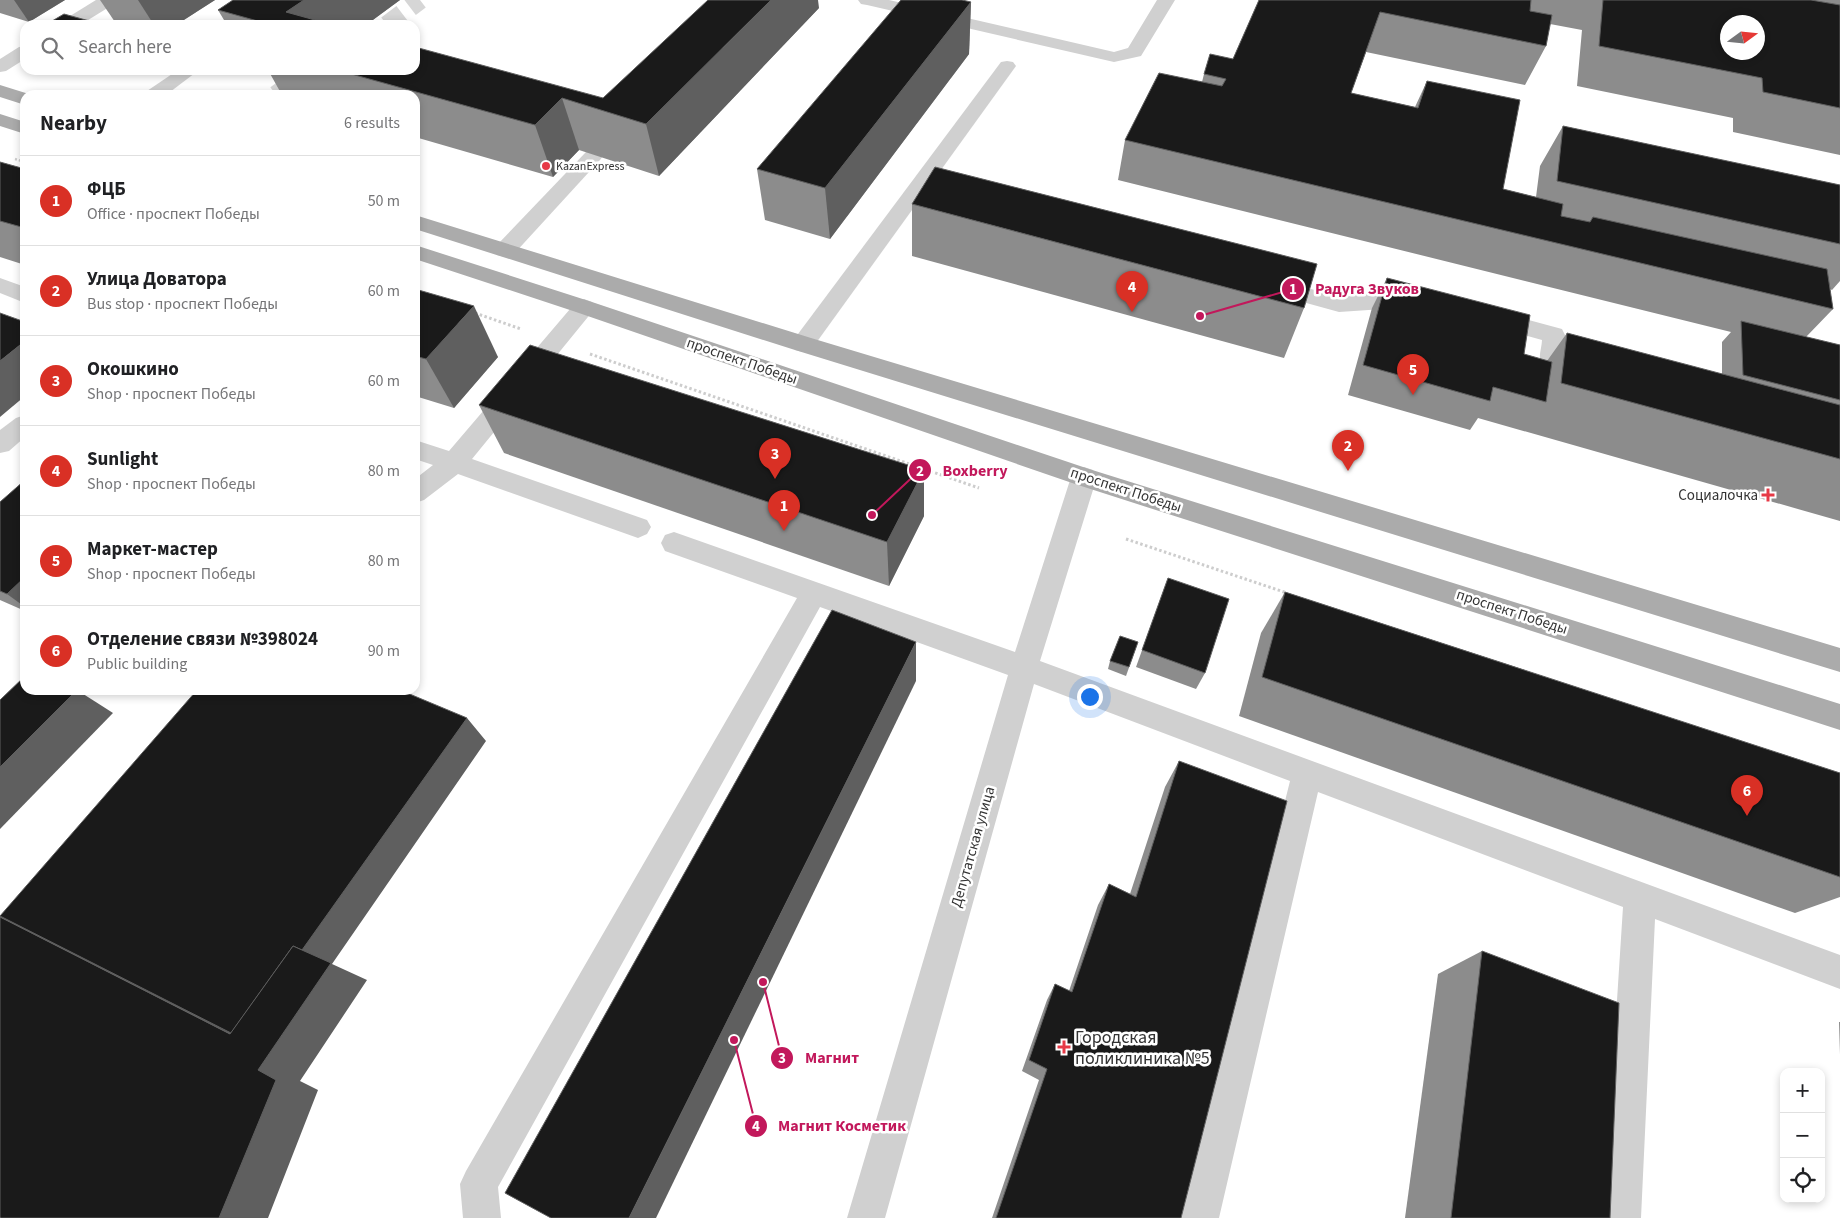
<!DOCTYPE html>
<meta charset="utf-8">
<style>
body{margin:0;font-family:"Source Sans 3",sans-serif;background:#f6f6f6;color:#202124}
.controls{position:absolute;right:15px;bottom:15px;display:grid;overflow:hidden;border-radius:10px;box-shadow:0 2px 8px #0003}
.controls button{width:45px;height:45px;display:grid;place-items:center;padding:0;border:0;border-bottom:1px solid #e0e0e0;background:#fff;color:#202124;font:25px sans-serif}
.compass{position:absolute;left:1720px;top:15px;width:45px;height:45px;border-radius:50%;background:#fff;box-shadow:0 2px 8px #0003;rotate:75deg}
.you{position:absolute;left:1089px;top:696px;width:18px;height:18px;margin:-12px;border:4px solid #fff;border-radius:50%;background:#1a73e8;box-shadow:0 0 0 8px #1a73e833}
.badge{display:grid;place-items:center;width:32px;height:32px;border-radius:50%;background:#d93025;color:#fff;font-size:16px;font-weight:700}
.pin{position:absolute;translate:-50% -41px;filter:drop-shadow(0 1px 2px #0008)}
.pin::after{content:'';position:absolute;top:26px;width:18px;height:15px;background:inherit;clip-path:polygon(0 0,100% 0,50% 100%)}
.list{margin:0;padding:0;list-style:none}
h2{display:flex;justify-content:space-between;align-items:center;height:65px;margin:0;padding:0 20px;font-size:21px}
h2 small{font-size:16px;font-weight:400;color:#757577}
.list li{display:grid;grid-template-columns:32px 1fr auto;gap:15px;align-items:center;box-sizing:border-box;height:90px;padding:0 20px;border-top:1px solid #e0e0e0}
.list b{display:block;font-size:19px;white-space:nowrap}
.list p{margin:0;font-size:16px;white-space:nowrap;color:#757577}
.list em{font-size:16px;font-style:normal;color:#757577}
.icon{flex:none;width:28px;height:28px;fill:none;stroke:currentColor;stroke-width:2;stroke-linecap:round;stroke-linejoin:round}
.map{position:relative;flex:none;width:1840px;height:1218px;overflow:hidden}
.search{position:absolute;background:#fff;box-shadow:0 2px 8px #0003;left:20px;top:20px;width:400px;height:55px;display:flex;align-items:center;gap:12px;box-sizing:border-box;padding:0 18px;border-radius:15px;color:#757577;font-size:19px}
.panel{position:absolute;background:#fff;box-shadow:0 2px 8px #0003;left:20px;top:90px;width:400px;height:605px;border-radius:15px}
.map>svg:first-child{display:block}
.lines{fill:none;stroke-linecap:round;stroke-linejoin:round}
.minor-tunnel{stroke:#d6d6d6;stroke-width:19;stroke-dasharray:19 10;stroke-linecap:butt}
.path-far1{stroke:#cdcdcd;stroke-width:2.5;stroke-dasharray:2 2;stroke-linecap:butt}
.path{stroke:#cdcdcd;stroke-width:3;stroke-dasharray:2.5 2.5;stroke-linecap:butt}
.minor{fill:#d0d0d0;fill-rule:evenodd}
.major{fill:#ababab;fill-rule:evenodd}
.wall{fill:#8c8c8c}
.shaded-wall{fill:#5f5f5f}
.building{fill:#1a1a1a;stroke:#5f5f5f;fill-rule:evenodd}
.poi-dot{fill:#e63946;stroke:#fff;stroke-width:2}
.labels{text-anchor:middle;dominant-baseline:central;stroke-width:5;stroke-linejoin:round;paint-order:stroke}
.far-poi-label{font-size:12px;fill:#333;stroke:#fff;text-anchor:start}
.street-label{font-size:15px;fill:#333;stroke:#fff}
.poi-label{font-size:15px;fill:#333;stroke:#fff;text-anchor:end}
.near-poi-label{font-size:18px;fill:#333;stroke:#fff;text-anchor:start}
.leader{fill:none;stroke:#c2185b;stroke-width:2}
.callout-dot{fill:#c2185b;stroke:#fff;stroke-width:2}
.mark-label{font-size:15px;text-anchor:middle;font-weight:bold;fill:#fff}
.callout-label{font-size:16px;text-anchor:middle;font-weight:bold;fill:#c2185b;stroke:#fff;stroke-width:5;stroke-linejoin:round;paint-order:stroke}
</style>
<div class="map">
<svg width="1840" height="1218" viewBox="0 0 1840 1218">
<rect width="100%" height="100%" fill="#fff"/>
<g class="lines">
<g class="minor-tunnel">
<path d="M387,25L420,0"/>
<path d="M276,95L310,70"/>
</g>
<path class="path-far1" d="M15,159L25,162"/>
<g class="path">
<path d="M475,313L521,329"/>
<path d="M590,354L979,488"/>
<path d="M1126,539L1287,593"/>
</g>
<g class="minor">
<path d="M96,0H117L114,4L80,25H59L62,21Z"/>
<path d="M858,0H889L1114,52L1128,48L1157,0H1175L1141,56L1114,62L867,5L861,4Z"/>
<path d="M25,46V59L6,71L0,72V59L19,47Z"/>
<path d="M1007,61L1013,62L1016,66L811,350L803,352L795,350L792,344L795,338L1001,62Z"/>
<path d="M178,70H199L166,95H145L147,91Z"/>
<path d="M593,150L600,152L603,156L600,160L513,255L505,257L497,255L494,250L497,245L586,152Z"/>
<path d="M0,278L25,287V303L0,293Z"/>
<path d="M1271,279L1339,296L1413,291L1421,294L1424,299L1421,304L1413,307L1339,312L1263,291L1260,286L1263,281Z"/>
<path d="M584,299L592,302L595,307L592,312L472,459L647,520L651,527L647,534L638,538L458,474L424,500L415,503V479L433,465L415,459V440L449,451L576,302Z"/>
<path d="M1491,310L1562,329L1565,335L1564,357L1576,367L1587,370L1591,376L1587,382C1574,386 1544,376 1540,360C1539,354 1542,346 1542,340L1483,324L1480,318L1483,312Z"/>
<path d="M25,415V437L9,451L0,453V430L16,418Z"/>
<path d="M1084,467L1093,470L1097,477L1040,661L1840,955V989L1655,919L1641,1218H1603L1623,907L1318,792L1219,1218H1181L1290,781L1034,684L885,1218H847L1008,675L820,607L498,1187L501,1218H463L460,1184L466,1171L797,598L665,551L661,543L665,535L674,532L1015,652L1071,477L1075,470Z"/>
</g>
<g class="major">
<path d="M0,85L32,95H25V105L0,97Z"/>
<path d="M0,114L25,122V134L0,126Z"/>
<path d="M415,215L811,338L1840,648V672L795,350L415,229Z"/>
<path d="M415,245L592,302L1089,469L1840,704V730L1075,484L576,312L415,259Z"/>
</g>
</g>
<g class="wall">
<path d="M0,0H65L29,22L0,13Z"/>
<path d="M100,0H215L176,25H125L115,22Z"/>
<path d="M233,0H400L366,25H227L218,10Z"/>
<path d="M1259,0H1840V155L1733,132V118L1577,86L1582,30L1550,24L1546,46L1525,85L1366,52L1351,93L1415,107L1427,81L1503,189L1536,197L1540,166L1563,126L1840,185V281L1832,290L1830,289L1833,309L1806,337L1840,345V521L1478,418L1470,430L1348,395L1372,308L1387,278L1524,354L1547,361L1567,333L1722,374V342L1731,332L1118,180L1125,140L1202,82L1204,74L1233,59Z"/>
<path d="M971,2L969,54L830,239L765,220L757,169Z"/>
<path d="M819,8L659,176L579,150L553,177L415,137V95H282L268,70H415L603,98Z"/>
<path d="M0,162L25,169V265L0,257Z"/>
<path d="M912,204L1304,308L1284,358L912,256Z"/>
<path d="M415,289L498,357L454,408L415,396Z"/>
<path d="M479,405L924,470V516L889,586L504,453Z"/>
<path d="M25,480V611L0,600V502Z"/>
<path d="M1168,578L1205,673L1196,689L1136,667Z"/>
<path d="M1285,592L1840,773V897L1795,913L1239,716L1261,633Z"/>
<path d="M1138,642L1126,676L1108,669L1110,661Z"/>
<path d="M1179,761L1181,1218H992L1039,1080L1022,1071L1047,1000L1055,984L1069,991L1098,905L1109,884L1130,894L1165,787Z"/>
<path d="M1482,951L1610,1218H1405L1438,974Z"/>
<path d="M1839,1022H1840V1055Z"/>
</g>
<g class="shaded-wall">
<path d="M14,0H65L29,22Z"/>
<path d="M138,0H215L176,25H154Z"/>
<path d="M304,0H400L366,25H293L286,12Z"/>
<path d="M771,0H818L819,8L659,176L646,124Z"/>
<path d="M971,2L969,54L830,239L825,188Z"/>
<path d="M562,98L579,150L553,177L535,125Z"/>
<path d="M474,306L498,357L454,408L426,359Z"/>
<path d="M25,341V396L0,417V361Z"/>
<path d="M924,470V516L889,586L887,542Z"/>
<path d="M25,577V607L7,594Z"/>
<path d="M916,642V681L656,1218H629Z"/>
<path d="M77,690L113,713L0,829V767Z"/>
<path d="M467,718L486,741L332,964L367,980L300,1081L318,1090L268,1218H219L258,1070L230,1034L0,917V915L44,931Z"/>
</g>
<g class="building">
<path d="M233,0H304L286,12L333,25H272L218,10Z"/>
<path d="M708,0H771L646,124L562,98L535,125L337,70H415V47L603,98Z"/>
<path d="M901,0H962L971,2L825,188L757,169Z"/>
<path d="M1259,0H1531L1530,11L1552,15L1546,46L1380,12L1351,93L1418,108L1427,81L1520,100L1503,189L1563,204L1561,216L1590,222L1593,217L1827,269L1833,309L1125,140L1159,73L1222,86L1226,79L1204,74L1210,54L1233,59Z"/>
<path d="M1603,0H1811L1840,5V108L1763,92L1762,78L1599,46ZM1728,22H1758V52H1728Z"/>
<path d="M64,14L104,25H51L47,24Z"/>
<path d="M1563,126L1840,185V244L1557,181Z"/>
<path d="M0,162L25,169V228L0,221Z"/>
<path d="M935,167L1317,264L1304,308L912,204Z"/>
<path d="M1387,278L1530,315L1524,354L1552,362L1546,402L1493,387L1490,401L1363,365Z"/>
<path d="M415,289L474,306L426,359L415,356Z"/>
<path d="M0,313L25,322V341L0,361Z"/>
<path d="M1741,321L1840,345V400L1743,375Z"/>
<path d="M1567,333L1840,405V459L1561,383Z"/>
<path d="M530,345L924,470L887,542L479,405Z"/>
<path d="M25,480V577L7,594L0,591V502Z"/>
<path d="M1168,578L1229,599L1205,673L1142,650Z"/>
<path d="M1285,592L1840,773V877L1262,677Z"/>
<path d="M832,610L916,642L629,1218H551L505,1193Z"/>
<path d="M1120,636L1138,642L1129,667L1110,661Z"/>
<path d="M25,676V690H77L0,767V700Z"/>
<path d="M197,690H400L467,718L302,950L293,946L231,1033L0,916Z"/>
<path d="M1179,761L1287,801L1181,1218H996L1047,1069L1029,1060L1055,984L1072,992L1109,884L1136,897Z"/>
<path d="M0,917L230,1034L293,946L331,963L258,1070L276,1080L219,1218H1L0,1217Z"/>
<path d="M1482,951L1619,1003L1610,1218H1451Z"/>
</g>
<g class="poi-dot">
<circle cx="546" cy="166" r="5"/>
<path d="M1765.5 487.5h5v5h5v5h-5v5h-5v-5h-5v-5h5z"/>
<path d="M1061.5 1039.5h5v5h5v5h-5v5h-5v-5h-5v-5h5z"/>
</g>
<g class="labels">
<g class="far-poi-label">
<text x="556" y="166">KazanExpress</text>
</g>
<g class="street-label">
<text transform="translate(742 361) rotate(19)">проспект Победы</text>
<text transform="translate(1126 490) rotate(18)">проспект Победы</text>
<text transform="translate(1512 612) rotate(18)">проспект Победы</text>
<text transform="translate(973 847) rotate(-74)">Депутатская улица</text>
</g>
<g class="poi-label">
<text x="1758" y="495">Социалочка</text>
</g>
<g class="near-poi-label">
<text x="1075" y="1037">Городская<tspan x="1075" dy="21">поликлиника №5</tspan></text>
</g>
</g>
<path class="leader" d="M1200 316L1293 289M872 515L920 470M763 982L782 1058M734 1040L756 1126"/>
<g class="callout-dot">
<circle cx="1200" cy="316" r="5"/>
<circle cx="872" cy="515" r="5"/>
<circle cx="763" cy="982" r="5"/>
<circle cx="734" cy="1040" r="5"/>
<circle cx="1293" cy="289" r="12"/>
<circle cx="920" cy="470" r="12"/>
<circle cx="782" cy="1058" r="12"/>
<circle cx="756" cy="1126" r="12"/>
</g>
<g class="mark-label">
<text x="1293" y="294">1</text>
<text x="920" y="476">2</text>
<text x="782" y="1063">3</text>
<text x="756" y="1131">4</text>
</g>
<g class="callout-label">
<text x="1367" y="294">Радуга Звуков</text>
<text x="975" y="476">Boxberry</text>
<text x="832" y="1063">Магнит</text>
<text x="842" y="1131">Магнит Косметик</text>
</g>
</svg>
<div class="controls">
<button>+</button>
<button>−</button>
<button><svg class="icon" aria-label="locate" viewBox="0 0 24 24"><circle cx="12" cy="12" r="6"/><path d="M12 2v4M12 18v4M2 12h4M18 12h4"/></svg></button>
</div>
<svg class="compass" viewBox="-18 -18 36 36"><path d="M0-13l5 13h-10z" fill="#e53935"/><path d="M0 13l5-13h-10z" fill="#757577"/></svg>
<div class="you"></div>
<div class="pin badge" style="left:784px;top:531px">1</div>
<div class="pin badge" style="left:1348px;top:471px">2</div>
<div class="pin badge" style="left:775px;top:479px">3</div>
<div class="pin badge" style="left:1132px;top:312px">4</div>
<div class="pin badge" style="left:1413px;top:395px">5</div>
<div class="pin badge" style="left:1747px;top:816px">6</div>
<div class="search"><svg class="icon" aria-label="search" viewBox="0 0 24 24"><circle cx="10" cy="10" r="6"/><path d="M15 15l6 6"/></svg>Search here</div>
<section class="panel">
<h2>Nearby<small>6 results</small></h2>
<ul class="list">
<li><span class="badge">1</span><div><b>ФЦБ</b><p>Office · проспект Победы</p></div><em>50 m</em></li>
<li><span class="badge">2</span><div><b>Улица Доватора</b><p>Bus stop · проспект Победы</p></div><em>60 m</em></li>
<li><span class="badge">3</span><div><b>Окошкино</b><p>Shop · проспект Победы</p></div><em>60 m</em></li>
<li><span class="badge">4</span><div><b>Sunlight</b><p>Shop · проспект Победы</p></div><em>80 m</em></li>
<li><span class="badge">5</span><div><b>Маркет-мастер</b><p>Shop · проспект Победы</p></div><em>80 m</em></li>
<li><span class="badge">6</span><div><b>Отделение связи №398024</b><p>Public building</p></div><em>90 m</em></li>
</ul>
</section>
</div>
